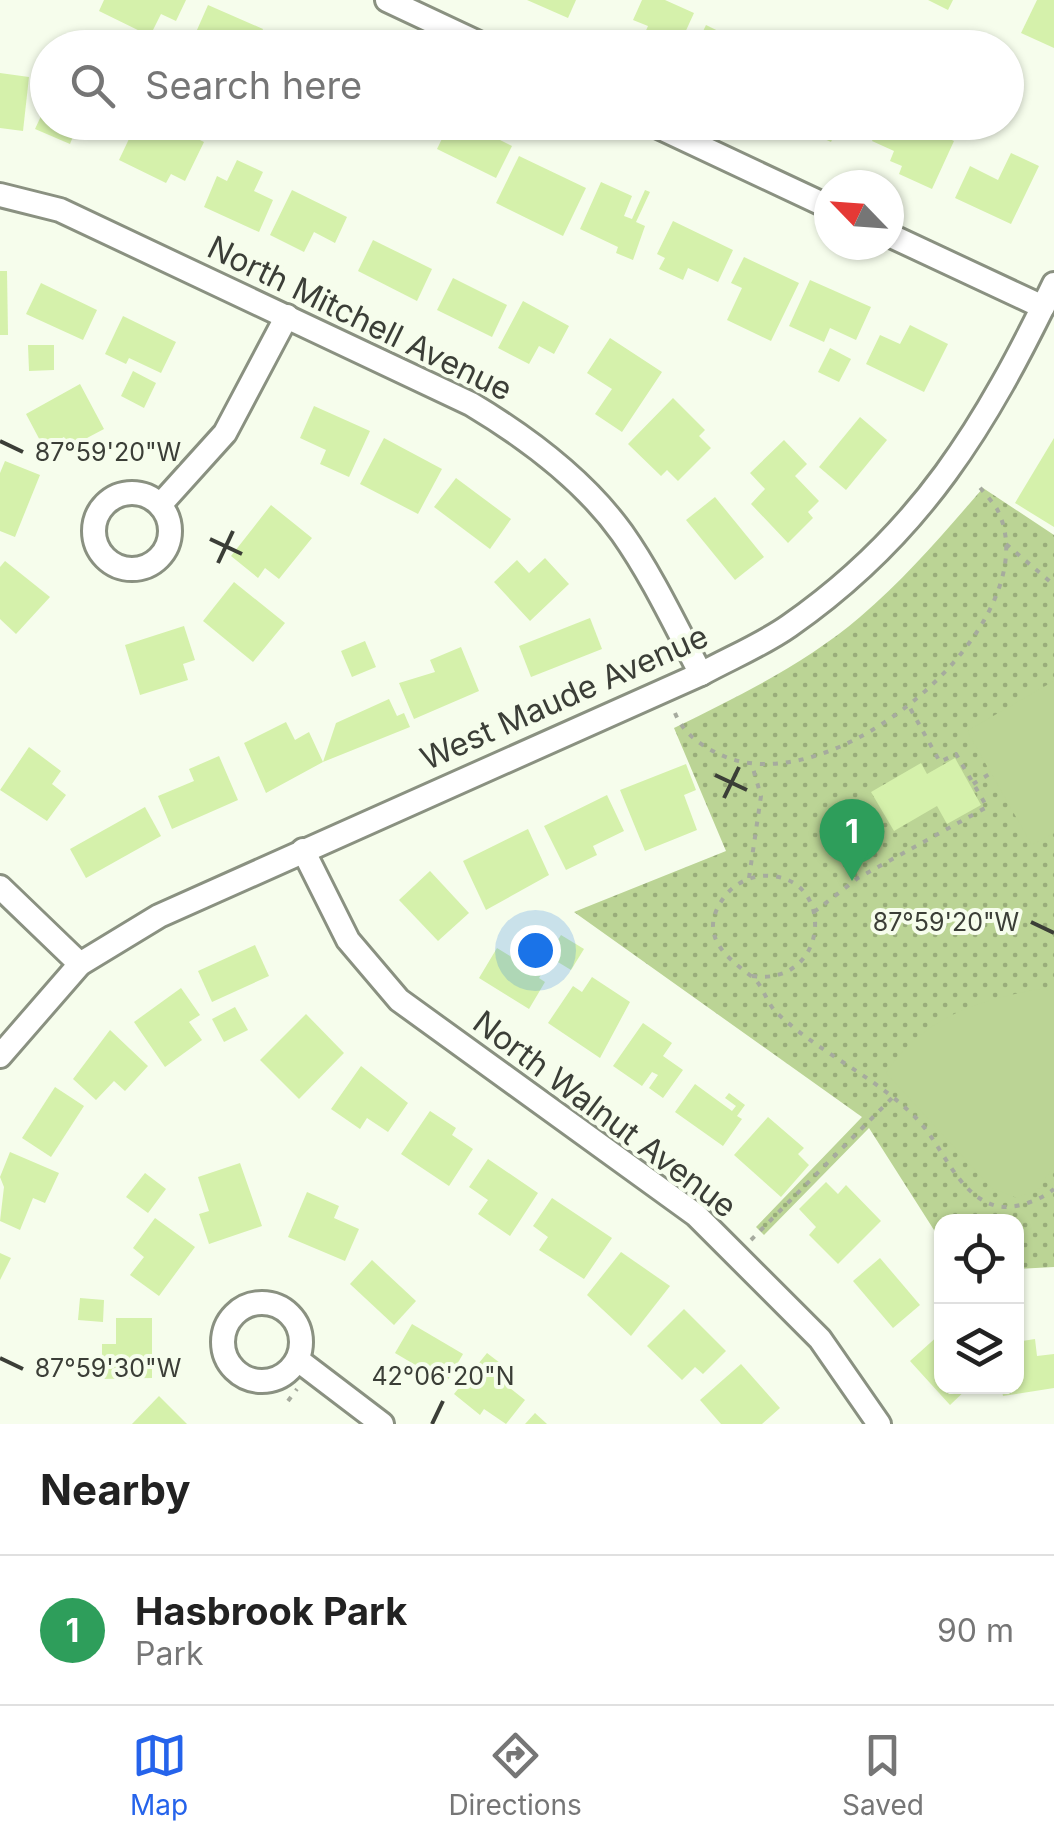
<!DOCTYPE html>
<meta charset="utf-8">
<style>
body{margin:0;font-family:Inter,sans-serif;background:#f6f6f6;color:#222}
.controls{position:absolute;right:30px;bottom:30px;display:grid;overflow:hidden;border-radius:20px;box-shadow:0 2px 8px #0004}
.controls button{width:90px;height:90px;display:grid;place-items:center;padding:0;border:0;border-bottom:2px solid #e0e0e0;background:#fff;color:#222;font:50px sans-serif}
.compass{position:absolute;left:814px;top:170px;width:90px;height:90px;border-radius:50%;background:#fff;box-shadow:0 2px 8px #0004;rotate:295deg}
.you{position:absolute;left:535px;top:950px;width:35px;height:35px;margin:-25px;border:8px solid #fff;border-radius:50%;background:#1a73e8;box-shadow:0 0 0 15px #1a73e833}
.badge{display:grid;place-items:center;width:65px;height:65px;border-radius:50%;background:#2563eb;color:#fff;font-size:32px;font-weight:700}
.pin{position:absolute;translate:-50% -82px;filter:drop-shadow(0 2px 5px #0008)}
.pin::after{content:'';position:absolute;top:52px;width:35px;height:30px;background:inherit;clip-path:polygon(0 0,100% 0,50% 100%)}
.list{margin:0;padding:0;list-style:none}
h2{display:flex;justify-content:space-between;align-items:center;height:130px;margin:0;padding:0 40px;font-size:42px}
h2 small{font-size:32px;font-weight:400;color:#767676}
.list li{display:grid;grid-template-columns:65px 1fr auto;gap:30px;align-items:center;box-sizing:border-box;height:150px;padding:0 40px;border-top:2px solid #e0e0e0}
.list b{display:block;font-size:38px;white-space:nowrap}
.list p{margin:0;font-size:32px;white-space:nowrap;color:#767676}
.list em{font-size:32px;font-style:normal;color:#767676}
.icon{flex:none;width:55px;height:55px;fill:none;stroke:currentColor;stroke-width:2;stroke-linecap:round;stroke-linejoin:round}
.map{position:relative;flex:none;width:1054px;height:1424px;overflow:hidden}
.search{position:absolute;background:#fff;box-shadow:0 2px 8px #0004;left:30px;right:30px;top:30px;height:110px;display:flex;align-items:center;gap:25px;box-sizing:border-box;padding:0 35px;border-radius:55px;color:#767676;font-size:38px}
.sheet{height:280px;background:#fff}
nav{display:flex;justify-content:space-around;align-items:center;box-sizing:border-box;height:140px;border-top:2px solid #e0e0e0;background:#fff;font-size:28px;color:#767676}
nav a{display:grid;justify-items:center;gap:5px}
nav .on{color:#2563eb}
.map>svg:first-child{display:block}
.park{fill:url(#park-dots)}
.pitch{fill:#bbd495}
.building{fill:#d5f1ab}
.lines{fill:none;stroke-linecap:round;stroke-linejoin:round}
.street-casing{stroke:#8a9181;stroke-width:28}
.path{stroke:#a6ab9e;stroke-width:4;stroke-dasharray:5 8;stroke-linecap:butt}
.street{stroke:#fff;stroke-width:22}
.ticks{fill:none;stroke:#3b3e37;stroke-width:4}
.labels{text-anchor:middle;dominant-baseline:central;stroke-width:8;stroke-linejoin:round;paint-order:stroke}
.street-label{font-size:32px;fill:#3b3e37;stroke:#f6fdec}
.ticks-label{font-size:25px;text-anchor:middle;fill:#3b3e37;stroke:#f6fdec;stroke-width:8;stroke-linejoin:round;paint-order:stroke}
</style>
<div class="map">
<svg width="1054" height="1424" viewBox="0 0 1054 1424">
<defs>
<pattern id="park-dots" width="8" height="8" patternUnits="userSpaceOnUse" patternTransform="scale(2.5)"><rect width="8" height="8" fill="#bbd495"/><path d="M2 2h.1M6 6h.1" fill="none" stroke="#99ad7a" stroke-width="1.8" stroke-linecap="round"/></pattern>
</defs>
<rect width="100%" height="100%" fill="#f6fdec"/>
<path class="park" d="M983,488L1054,535V1267L1017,1269L1016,1222H942L941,1241L869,1128L764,1235L756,1227L862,1117L574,912L726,851L674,728C739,696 805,664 860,617C906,578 944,533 983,488Z"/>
<g class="pitch">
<path d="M1054,681V833L1032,845L967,731Z"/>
<path d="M1040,989L1054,991V1164L1040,1188L1017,1198L992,1188L886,1073C921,1018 979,1000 1040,989Z"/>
</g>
<g class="building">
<path d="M104,0H186L176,21L161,14L150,36L99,11Z"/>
<path d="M527,0H576L568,18Z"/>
<path d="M642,0H665L694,13L678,48H638L648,26L633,20Z"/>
<path d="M928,0H953L948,10Z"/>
<path d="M1037,0H1054V48L1021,33Z"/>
<path d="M208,5L263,29L255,48H197L200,42L193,39Z"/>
<path d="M706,25L753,48H695Z"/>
<path d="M282,32L316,48H275Z"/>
<path d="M0,73L29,77L23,131L0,128Z"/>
<path d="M48,101V122H95L91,130L78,124L70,144L35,129Z"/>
<path d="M137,122H163L204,142L185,181L171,174L166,183L119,160Z"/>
<path d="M385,122H409L405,131Z"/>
<path d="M450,122H464L512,146L496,178L437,149Z"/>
<path d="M787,122H840L831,142Z"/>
<path d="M880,122H913L954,141L932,189L899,174L902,166L890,161L894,151L872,141Z"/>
<path d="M1011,153L1039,166L1011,224L955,198L970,166L998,180Z"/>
<path d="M519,156L586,188L563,236L496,203Z"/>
<path d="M237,160L263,172L254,191L273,200L259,232L204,207L217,176L227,181Z"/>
<path d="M601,182L632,196L624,216L632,219L645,190L650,192L636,222L645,226L633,260L616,253L618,247L580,229Z"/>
<path d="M292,190L347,217L335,243L314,232L304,252L270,235Z"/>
<path d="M673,221L733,250L718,282L688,268L683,280L659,269L665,258L657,254Z"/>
<path d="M373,240L432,269L417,301L358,271Z"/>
<path d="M744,257L799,283L771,341L727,320L742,288L731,283Z"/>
<path d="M0,271H7L8,335H0Z"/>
<path d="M453,278L507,305L492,337L437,310Z"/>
<path d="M810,280L871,307L856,340L830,328L824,342L789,326Z"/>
<path d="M41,283L97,310L83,340L26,314Z"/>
<path d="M523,301L569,326L554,354L539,346L529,364L498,348Z"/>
<path d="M123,316L176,342L161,373L129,358L126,364L105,354Z"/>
<path d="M910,325L948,344L924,392L866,364L880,335L900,344Z"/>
<path d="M610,338L662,372L622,432L595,414L612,389L587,373Z"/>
<path d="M28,345H54V370L29,371Z"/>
<path d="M830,348L851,359L839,382L818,372Z"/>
<path d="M133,371L156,383L144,408L121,396Z"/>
<path d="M80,384L104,429L70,447L64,437L44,448L26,414Z"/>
<path d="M673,398L705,430L699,436L711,448L678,481L667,470L661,476L628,444Z"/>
<path d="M314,406L370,431L349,477L320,464L326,450L300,438Z"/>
<path d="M860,417L887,440L846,490L819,467Z"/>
<path d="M384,438L442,469L418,514L360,484Z"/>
<path d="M1054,438V527L1015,503Z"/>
<path d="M784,440L807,464L795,476L819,501L808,512L813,518L788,543L751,504L765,489L750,473Z"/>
<path d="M5,461L40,475L15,537L0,531V473Z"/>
<path d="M456,478L511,519L490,549L434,507Z"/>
<path d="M715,497L764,557L735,580L686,520Z"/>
<path d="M271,505L312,538L279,579L265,568L258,578L231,556Z"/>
<path d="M545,558L569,584L530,621L494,582L517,560L529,573Z"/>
<path d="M5,561L50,597L16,634L0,619V567Z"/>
<path d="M234,582L285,623L253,662L203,621Z"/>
<path d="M590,618L602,649L531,677L519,646Z"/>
<path d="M184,626L195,660L183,664L188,680L140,695L125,645Z"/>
<path d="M365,641L376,667L352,677L341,651Z"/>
<path d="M461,647L479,691L414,719L399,683L435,672L430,660Z"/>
<path d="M389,699L397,716L404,713L410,727L323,762L336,723Z"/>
<path d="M286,722L295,740L309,732L323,762L266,793L244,743Z"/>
<path d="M29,747L61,771L52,784L66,795L47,821L0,790Z"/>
<path d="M219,756L238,800L172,829L158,796L194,781L189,769Z"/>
<path d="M955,758L981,805L947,824L937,806L894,831L871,792L921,763L927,774Z"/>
<path d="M686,764L696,790L684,795L697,830L645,851L620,790Z"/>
<path d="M607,795L624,831L593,846L597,855L566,870L544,826Z"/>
<path d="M145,807L161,836L86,878L70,849Z"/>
<path d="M528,829L549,875L486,910L463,861Z"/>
<path d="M430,871L469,913L438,941L399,900Z"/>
<path d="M561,935L584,949L571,970L548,956Z"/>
<path d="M255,945L269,976L212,1002L198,971Z"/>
<path d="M516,946L548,965L539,978L545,982L529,1009L479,978L497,948L510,956Z"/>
<path d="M592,977L630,1002L600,1058L548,1023L573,986L582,992Z"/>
<path d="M181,988L200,1015L189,1022L202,1040L165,1067L134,1022Z"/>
<path d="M235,1007L248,1030L224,1042L212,1019Z"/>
<path d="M306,1014L344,1053L299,1099L260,1060Z"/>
<path d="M643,1023L672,1043L663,1056L683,1070L663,1098L649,1088L658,1075L652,1072L642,1086L613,1066Z"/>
<path d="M110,1030L148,1066L125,1091L114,1081L96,1100L73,1079Z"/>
<path d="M361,1066L408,1103L388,1132L367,1118L360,1129L331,1109Z"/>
<path d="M695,1084L732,1111L736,1106L725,1098L729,1093L745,1105L737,1116L742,1119L723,1146L675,1112Z"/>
<path d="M55,1087L84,1106L51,1157L22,1138Z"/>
<path d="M430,1111L456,1128L452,1135L473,1149L449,1186L401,1154Z"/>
<path d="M768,1117L804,1148L798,1154L809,1165L781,1197L734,1155Z"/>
<path d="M10,1152L59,1173L45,1203L33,1198L20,1230L0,1221L4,1187L0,1177Z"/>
<path d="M488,1159L538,1193L510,1236L478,1214L488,1200L469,1187Z"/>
<path d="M240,1163L262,1226L209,1244L199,1214L209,1211L198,1177Z"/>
<path d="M145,1173L166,1189L148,1213L126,1197Z"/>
<path d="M826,1182L838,1194L846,1185L881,1221L838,1264L809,1235L816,1227L799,1209Z"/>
<path d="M307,1192L339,1206L334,1218L359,1229L345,1261L288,1237Z"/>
<path d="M552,1198L612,1238L584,1279L539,1250L548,1237L533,1226Z"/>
<path d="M155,1218L195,1247L159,1296L130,1275L144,1257L133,1248Z"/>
<path d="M621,1252L670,1286L631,1336L587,1295Z"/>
<path d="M0,1253L11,1258L0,1280Z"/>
<path d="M880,1258L920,1305L893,1328L853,1281Z"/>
<path d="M372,1260L416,1301L394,1325L350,1284Z"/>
<path d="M80,1298L104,1300L103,1322L78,1320Z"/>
<path d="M684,1309L726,1351L703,1374L695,1367L682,1380L647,1346Z"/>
<path d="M116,1318H152V1378L102,1379V1344H116Z"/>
<path d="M412,1324L463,1354L446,1383L395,1353Z"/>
<path d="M940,1334L942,1386H970L950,1405L910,1361Z"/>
<path d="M1035,1339L1037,1356L1054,1354V1388L1003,1396L1001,1386H1016V1342Z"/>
<path d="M487,1353L513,1373L505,1384L525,1400L506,1424L484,1409L480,1415L454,1394Z"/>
<path d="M741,1364L780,1408L762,1424H721L700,1400Z"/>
<path d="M159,1396L187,1424H132Z"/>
<path d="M535,1413L547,1424H525Z"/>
</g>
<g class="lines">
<defs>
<g id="street">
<path d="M387,0L489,48"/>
<path d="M648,122L829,207"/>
<path d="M0,195L60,210L471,404C526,437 584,480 622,533C653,577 676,627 701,674"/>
<path d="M889,235L1043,307"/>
<circle cx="132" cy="531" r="38"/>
<path d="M160,505L225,433L287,316"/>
<path d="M303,850L348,940L399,1000L696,1215L820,1339L879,1424"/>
<path d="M0,887L80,964"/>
<path d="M0,1056L80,964L159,916L701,674C730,658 762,645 789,626C921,534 986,425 1054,284"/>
<circle cx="262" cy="1342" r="39"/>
<path d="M298,1360L382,1424"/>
</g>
</defs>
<use href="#street" class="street-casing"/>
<g class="path">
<path d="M1006,544L1054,585"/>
<path d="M675,713C683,733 700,745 719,754C833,810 1054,619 997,509C992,501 984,493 978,485"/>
<path d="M973,784L991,773"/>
<path d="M749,878L761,796L752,765"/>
<path d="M814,912L858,878L987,807L956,754L940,762L910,708"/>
<path d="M752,976C827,987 837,882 772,876C754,874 736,882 725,896C697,933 723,955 751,976C763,984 766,1003 777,1013C819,1053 875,1076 916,1118C943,1145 957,1196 997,1206C1015,1210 1041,1200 1054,1189"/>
<path d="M751,1240L892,1098"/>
<path d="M288,1401L297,1389"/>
</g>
<use href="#street" class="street"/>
</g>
<path class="ticks" d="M0,441L23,452M210,539L242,554M218,563L233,531M715,775L747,790M724,798L739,767M1031,922L1054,933M0,1358L23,1369M432,1424L443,1401"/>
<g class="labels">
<g class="street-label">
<text transform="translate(360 318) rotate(26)">North Mitchell Avenue</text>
<text transform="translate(564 697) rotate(-24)">West Maude Avenue</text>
<text transform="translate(605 1114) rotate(37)">North Walnut Avenue</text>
</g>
</g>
<g class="ticks-label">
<text x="108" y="461">87°59'20"W</text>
<text x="946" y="931">87°59'20"W</text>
<text x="108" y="1377">87°59'30"W</text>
<text x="443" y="1385">42°06'20"N</text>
</g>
</svg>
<div class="controls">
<button><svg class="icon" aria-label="locate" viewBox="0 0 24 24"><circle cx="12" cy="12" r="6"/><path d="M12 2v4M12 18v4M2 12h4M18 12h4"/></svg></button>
<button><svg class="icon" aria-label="layers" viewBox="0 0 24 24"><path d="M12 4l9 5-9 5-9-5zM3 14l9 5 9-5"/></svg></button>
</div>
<svg class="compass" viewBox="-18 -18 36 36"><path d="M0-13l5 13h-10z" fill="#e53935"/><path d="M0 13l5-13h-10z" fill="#767676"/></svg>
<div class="you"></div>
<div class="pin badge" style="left:852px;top:881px;background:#2e9e5b">1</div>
<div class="search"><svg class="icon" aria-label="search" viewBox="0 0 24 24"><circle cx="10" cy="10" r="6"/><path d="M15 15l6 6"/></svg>Search here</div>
</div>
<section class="sheet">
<h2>Nearby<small></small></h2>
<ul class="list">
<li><span class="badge" style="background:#2e9e5b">1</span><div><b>Hasbrook Park</b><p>Park</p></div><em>90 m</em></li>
</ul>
</section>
<nav>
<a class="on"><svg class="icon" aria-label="map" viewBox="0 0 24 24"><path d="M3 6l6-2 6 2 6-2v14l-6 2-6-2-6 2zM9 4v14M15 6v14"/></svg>Map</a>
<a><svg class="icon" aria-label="directions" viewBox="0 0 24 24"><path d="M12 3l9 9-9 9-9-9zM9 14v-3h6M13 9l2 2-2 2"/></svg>Directions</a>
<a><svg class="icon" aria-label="saved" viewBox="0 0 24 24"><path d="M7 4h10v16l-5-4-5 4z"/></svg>Saved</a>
</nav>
